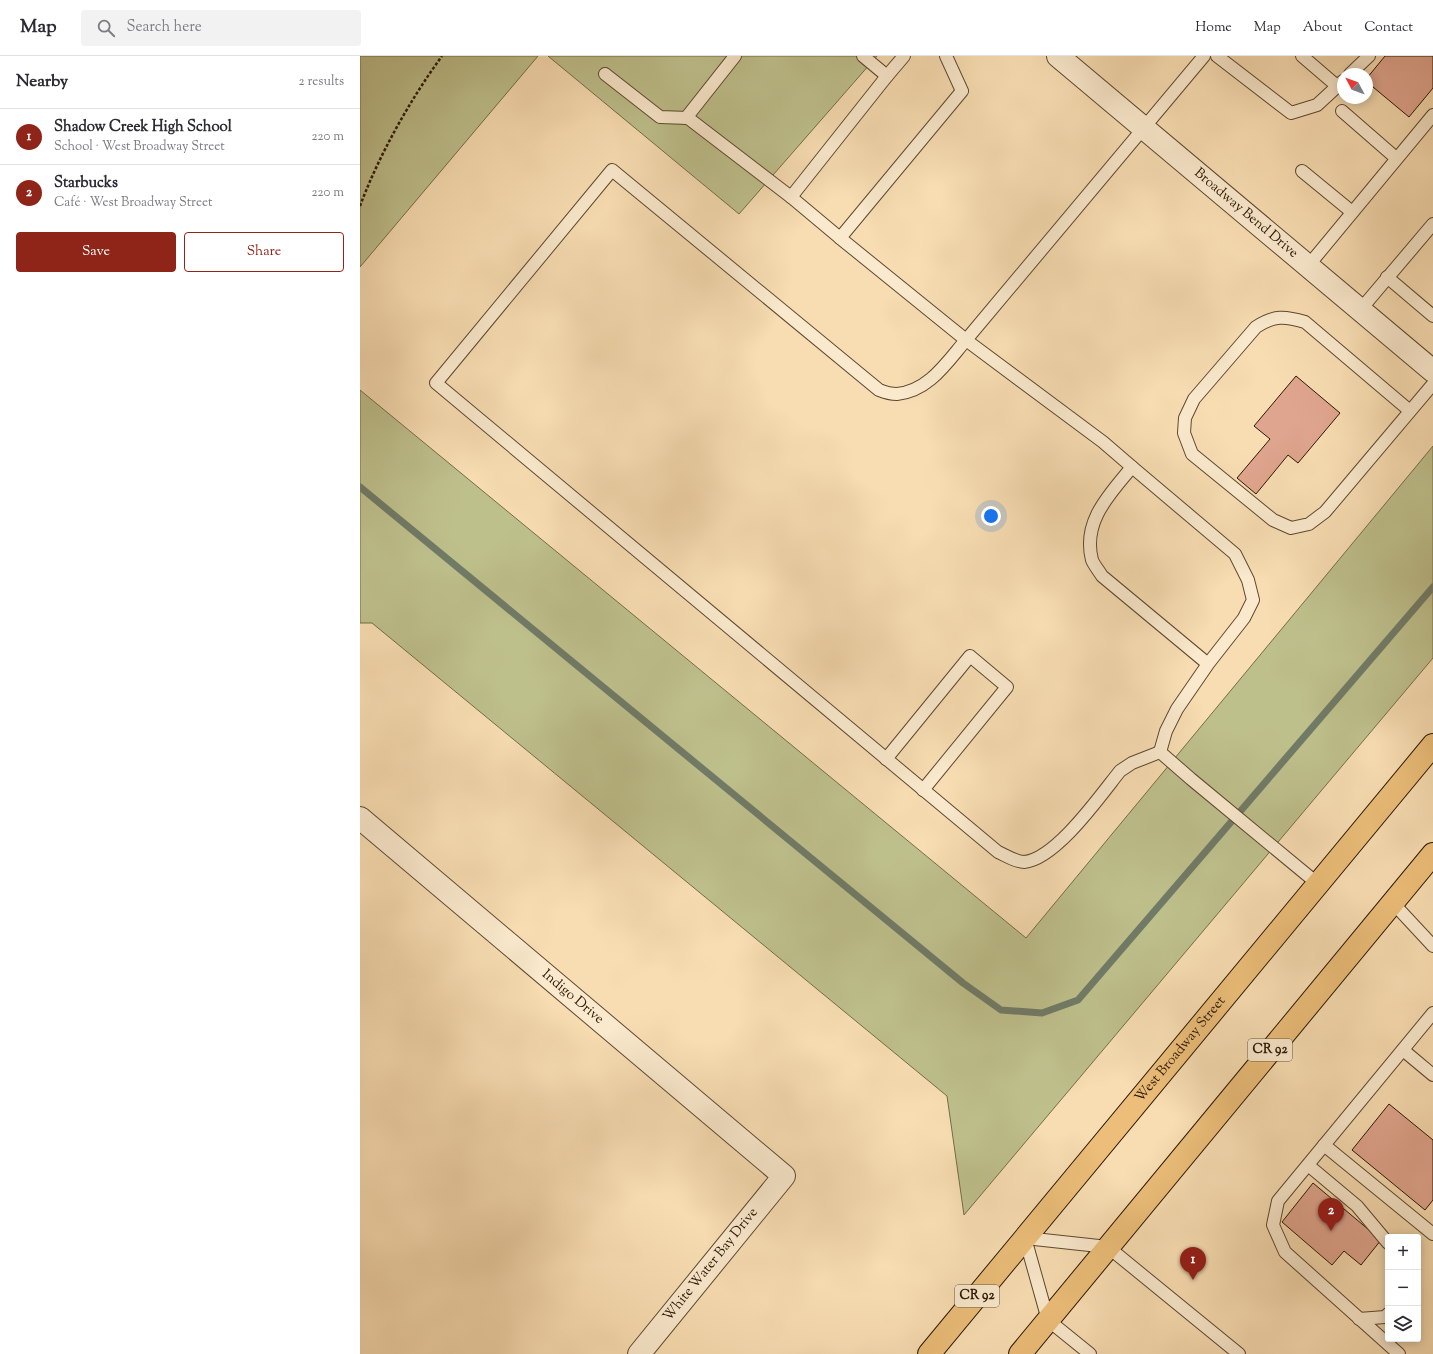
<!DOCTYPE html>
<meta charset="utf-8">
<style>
body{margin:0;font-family:"Sorts Mill Goudy",serif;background:#f2f2f3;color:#2b2b33}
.controls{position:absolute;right:12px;bottom:12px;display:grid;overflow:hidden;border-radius:4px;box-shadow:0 2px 10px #0003}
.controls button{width:36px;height:36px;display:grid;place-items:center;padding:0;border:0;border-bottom:1px solid #e1e1e2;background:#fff;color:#2b2b33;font:20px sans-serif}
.compass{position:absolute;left:977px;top:12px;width:36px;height:36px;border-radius:50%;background:#fff;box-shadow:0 2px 10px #0003;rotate:311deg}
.you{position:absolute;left:631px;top:460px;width:14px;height:14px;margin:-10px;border:3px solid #fff;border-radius:50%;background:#1a73e8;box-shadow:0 0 0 6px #1a73e833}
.badge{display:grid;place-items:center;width:26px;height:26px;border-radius:50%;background:#8f2418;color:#fff;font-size:13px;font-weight:700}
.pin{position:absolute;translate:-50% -33px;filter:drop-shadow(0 1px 2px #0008)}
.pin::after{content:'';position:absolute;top:21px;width:14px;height:12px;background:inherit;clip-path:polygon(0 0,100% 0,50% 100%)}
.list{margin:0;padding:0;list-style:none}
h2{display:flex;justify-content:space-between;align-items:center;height:52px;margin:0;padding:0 16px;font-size:17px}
h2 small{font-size:13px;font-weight:400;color:#7c7c81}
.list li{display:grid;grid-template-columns:26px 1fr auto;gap:12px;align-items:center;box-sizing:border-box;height:56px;padding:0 16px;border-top:1px solid #e1e1e2}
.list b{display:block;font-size:15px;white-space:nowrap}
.list p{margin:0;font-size:13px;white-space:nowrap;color:#7c7c81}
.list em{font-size:13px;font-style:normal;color:#7c7c81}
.actions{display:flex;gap:8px;padding:12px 16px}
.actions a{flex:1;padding:9px 0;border:1px solid #8f2418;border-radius:4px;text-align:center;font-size:14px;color:#8f2418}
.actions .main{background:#8f2418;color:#fff}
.icon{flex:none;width:22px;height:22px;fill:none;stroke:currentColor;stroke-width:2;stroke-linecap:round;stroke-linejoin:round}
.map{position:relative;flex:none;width:1073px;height:1298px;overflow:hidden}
header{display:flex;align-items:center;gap:24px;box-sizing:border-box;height:56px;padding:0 20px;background:#fff;border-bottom:1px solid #e1e1e2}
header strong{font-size:19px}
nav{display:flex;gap:22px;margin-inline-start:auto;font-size:14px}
.search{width:280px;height:36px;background:#f2f2f3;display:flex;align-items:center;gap:10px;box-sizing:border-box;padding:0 14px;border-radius:4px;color:#7c7c81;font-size:15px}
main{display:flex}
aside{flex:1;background:#fff}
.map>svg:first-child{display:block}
.green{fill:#bec08c;stroke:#746c48}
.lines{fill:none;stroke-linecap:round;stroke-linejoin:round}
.stream{stroke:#707b67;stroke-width:7}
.building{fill:#e0a58e;stroke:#2b1805}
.service-casing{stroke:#5e4930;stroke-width:14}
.minor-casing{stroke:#5e4930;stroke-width:24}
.primary-casing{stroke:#2b1805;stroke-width:24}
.path{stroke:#2b1805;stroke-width:2.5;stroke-dasharray:3 2;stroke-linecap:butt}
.service{stroke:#fae9cd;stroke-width:12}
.minor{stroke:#fae9cd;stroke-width:22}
.primary{stroke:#ecbe79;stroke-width:22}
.labels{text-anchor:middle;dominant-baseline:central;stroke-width:3;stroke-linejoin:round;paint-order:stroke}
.shield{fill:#fae9cd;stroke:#695741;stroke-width:1}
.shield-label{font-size:13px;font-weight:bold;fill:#2b1805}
.street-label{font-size:14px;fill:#2b1805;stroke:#fae9cd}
</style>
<header>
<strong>Map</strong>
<div class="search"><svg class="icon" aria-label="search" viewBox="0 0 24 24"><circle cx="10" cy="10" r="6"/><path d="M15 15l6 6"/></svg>Search here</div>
<nav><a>Home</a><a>Map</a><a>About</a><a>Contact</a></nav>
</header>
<main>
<aside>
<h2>Nearby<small>2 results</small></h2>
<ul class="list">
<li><span class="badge">1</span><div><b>Shadow Creek High School</b><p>School · West Broadway Street</p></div><em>220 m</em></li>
<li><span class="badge">2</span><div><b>Starbucks</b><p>Café · West Broadway Street</p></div><em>220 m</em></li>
</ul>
<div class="actions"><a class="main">Save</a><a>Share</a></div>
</aside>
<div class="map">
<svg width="1073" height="1298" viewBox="0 0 1073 1298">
<rect width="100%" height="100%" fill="#f8ddb2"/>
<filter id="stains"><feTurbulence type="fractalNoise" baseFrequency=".005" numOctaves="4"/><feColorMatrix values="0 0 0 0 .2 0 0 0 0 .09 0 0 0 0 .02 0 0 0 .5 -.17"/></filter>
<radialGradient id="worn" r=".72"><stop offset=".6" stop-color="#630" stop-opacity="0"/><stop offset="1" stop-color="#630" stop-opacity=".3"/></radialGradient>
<g class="green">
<path d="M0,0H178L0,211Z"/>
<path d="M188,0H517L379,158Z"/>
<path d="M0,334L666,882L1073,390V602L604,1159L587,1040L12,567H0Z"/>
</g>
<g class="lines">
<path class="stream" d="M0,431L603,927L641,954L682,957L718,944L1073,531"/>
</g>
<g class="building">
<path d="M1025,0H1073V32L1049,61L1007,26V22Z"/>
<path d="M936,320L980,357L938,407L928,399L896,438L877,422L910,383L894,370Z"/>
<path d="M1029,1048L1073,1084V1144L1065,1154L992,1094Z"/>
<path d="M953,1127L1021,1184L1001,1209L984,1195L972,1209L922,1166Z"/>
</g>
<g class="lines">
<defs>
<g id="service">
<path d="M503,0L527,20L544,0"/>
<path d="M586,0L602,35L480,182L606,284L844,0"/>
<path d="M857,0L931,57L957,49L983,25"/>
<path d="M942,0L977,30"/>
<path d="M245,18L300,61L328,62L431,141L480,182"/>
<path d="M990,18L1009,0"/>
<path d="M982,55L1036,102"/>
<path d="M326,62L375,0"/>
<path d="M942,115L992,156"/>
<path d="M431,141L527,20"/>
<path d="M948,210L1073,59"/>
<path d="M1027,221L1073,260"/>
<path d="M1001,253L1073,168"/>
<path d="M1050,355L945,266C925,260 914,259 896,271L834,343L825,362L824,377L832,398L913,464L931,472L949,468L965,456L1073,328"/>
<path d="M772,411L743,386L606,284C587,306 569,335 537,338C531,338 524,336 519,334L252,114L76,327L638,796C645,799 656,806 664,806C696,803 740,740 760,715L772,707L800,696"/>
<path d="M800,696L806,675L817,653L848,608L884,562L893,544L888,524L875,498L772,411C750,438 722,465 732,504C734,509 739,515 742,520L848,608"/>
<path d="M800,696L831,723L958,828"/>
<path d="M526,703L610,600L647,631L563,734"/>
<path d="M1033,847L1073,890"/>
<path d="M1043,994L1073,1019"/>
<path d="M964,1089L1073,1178"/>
<path d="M948,1109L997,1150L1028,1187"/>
<path d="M999,1263L1025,1261L1028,1258"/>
<path d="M730,1298L688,1264L665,1182L748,1191L879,1298"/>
<path d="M1039,1298L925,1196L913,1169L918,1145L1073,957"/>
</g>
<g id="minor">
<path id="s1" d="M698,0L1073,315"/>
<path id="s2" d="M0,762L424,1120L279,1298"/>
</g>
<g id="primary">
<path id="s3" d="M569,1298L1073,689"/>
<path d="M660,1298L1073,798"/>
</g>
</defs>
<use href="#service" class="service-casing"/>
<use href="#minor" class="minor-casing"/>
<use href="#primary" class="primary-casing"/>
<path class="path" d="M0,150C19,99 50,44 82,0"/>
<use href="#service" class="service"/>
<use href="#minor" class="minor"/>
<use href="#primary" class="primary"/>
</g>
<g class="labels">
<g class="shield">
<rect x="888" y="983" width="44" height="22" rx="3"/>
<rect x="595" y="1229" width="44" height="22" rx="3"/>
</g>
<g class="shield-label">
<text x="910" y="994">CR 92</text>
<text x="617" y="1240">CR 92</text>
</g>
<g class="street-label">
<text stroke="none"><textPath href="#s1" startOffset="245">Broadway Bend Drive</textPath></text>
<text stroke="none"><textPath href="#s2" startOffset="278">Indigo Drive</textPath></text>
<text stroke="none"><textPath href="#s3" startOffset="395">West Broadway Street</textPath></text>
<text transform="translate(351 1209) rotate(-51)">White Water Bay Drive</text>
</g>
</g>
<rect width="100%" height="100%" filter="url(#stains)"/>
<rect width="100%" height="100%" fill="url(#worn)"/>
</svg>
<div class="controls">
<button>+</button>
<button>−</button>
<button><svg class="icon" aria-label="layers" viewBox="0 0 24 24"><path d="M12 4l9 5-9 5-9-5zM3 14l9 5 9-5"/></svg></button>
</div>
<svg class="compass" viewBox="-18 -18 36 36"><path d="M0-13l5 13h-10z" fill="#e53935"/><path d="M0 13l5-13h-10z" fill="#7c7c81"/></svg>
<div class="you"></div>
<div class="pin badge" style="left:833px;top:1224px">1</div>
<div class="pin badge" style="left:971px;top:1175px">2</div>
</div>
</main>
